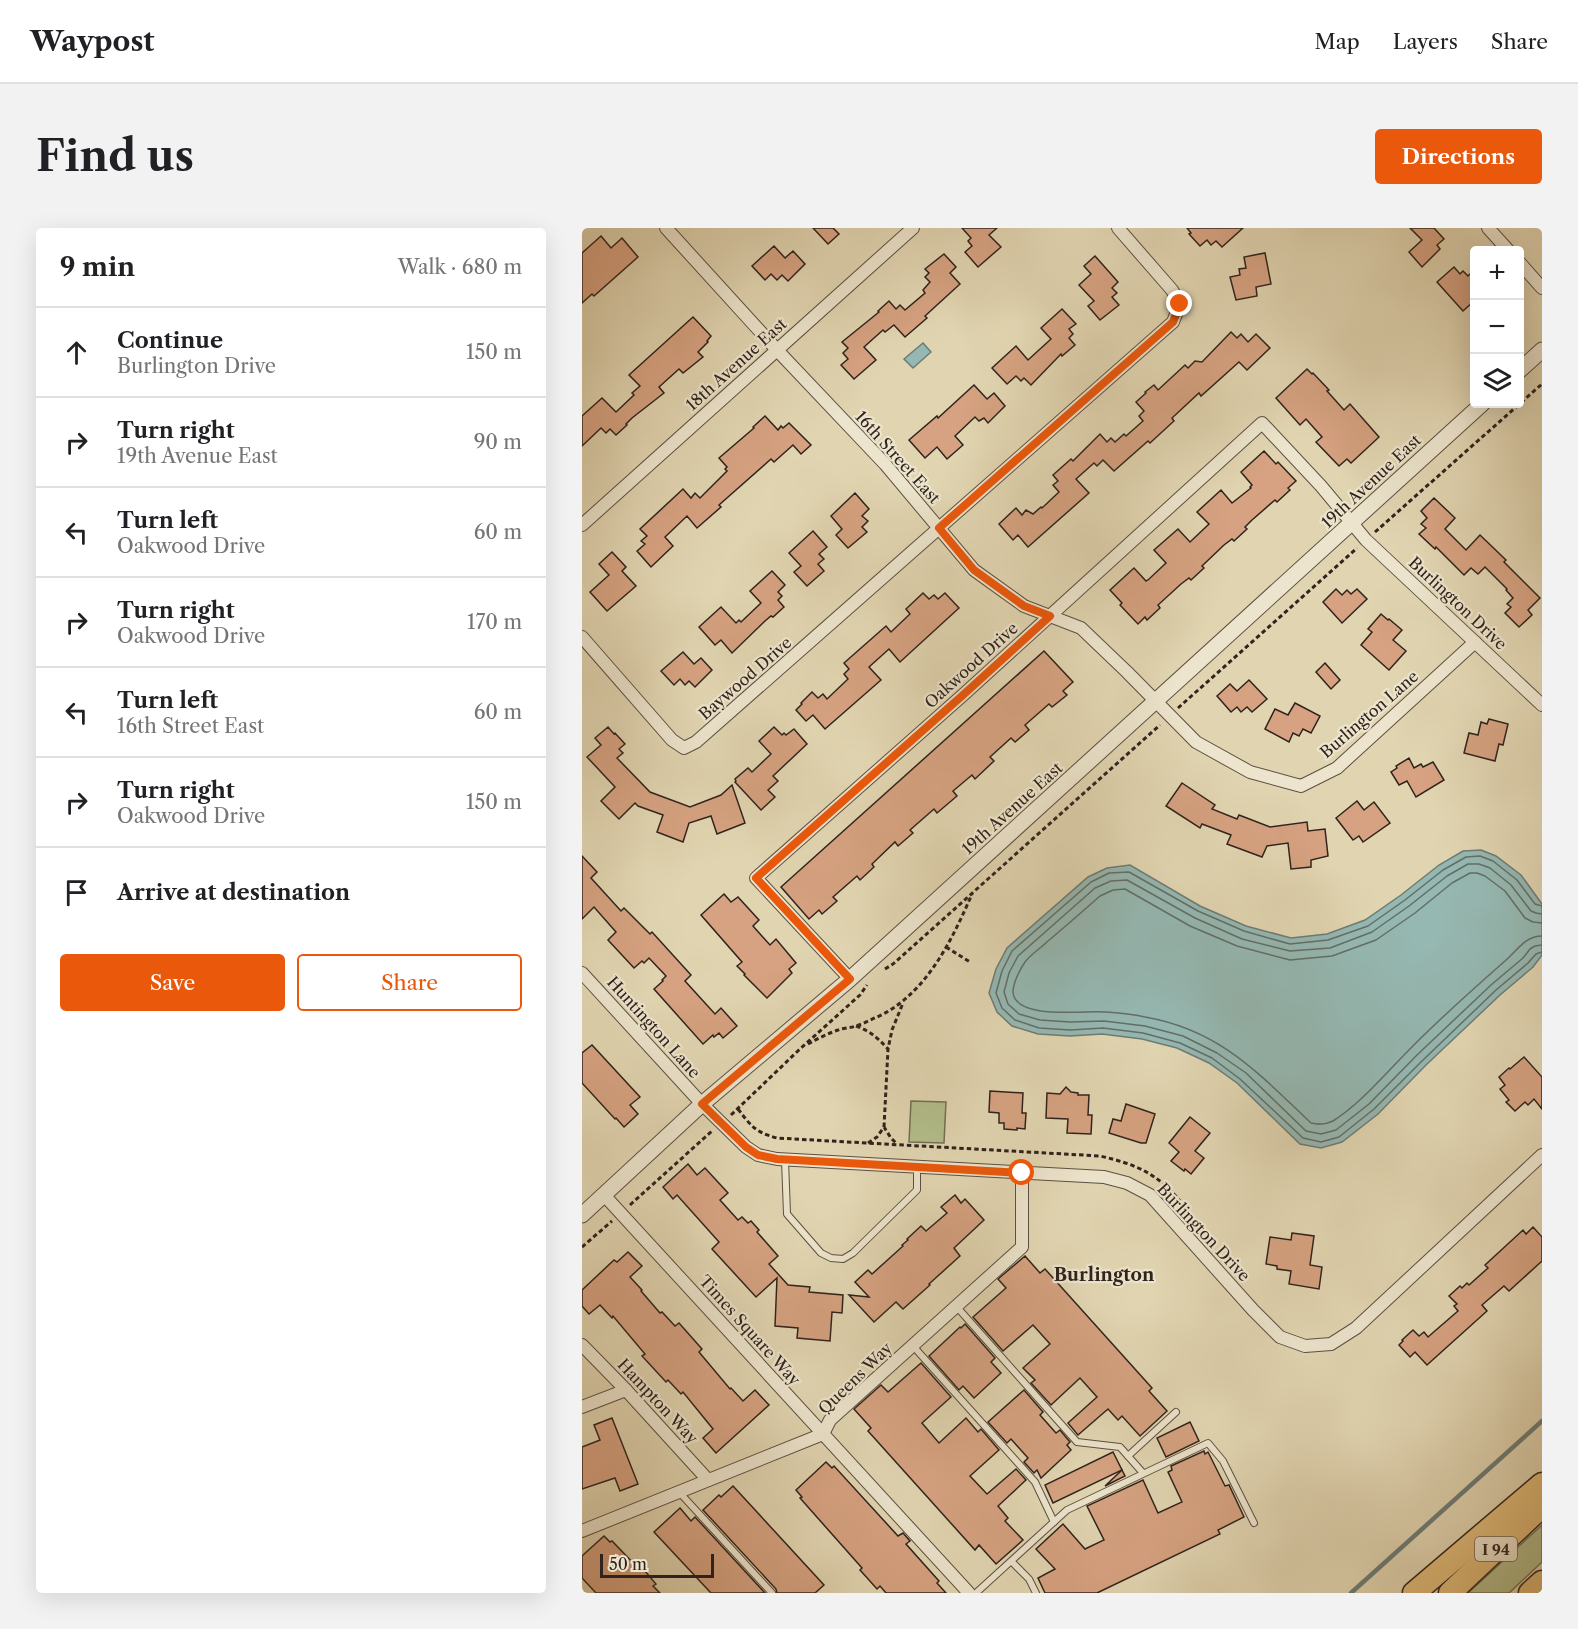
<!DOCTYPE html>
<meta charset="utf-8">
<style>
body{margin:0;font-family:"Libre Caslon Text",serif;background:#f2f2f2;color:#202124}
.controls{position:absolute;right:18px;top:18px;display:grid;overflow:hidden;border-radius:6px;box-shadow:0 6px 24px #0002}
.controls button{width:54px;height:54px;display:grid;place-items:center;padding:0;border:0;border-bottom:2px solid #e0e0e0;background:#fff;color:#202124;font:30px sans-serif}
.scale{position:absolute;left:18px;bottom:15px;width:114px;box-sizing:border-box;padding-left:6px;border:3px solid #30231d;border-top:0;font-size:16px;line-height:21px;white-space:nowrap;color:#30231d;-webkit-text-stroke:4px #ece4cc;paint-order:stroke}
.stop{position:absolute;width:18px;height:18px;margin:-14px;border:4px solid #ea580c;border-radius:50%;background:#fff}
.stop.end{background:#ea580c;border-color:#fff;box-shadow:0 2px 6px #0008}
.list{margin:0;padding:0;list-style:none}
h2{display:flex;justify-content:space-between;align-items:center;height:78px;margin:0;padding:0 24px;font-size:26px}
h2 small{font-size:20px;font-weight:400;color:#757577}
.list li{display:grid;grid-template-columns:39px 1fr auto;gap:18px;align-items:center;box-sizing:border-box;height:90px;padding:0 24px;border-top:2px solid #e0e0e0}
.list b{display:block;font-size:22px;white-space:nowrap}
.list p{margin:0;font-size:20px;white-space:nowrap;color:#757577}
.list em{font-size:20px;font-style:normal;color:#757577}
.actions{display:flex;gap:12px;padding:18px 24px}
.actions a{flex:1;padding:14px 0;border:2px solid #ea580c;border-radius:6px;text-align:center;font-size:21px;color:#ea580c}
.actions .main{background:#ea580c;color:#fff}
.icon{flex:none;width:33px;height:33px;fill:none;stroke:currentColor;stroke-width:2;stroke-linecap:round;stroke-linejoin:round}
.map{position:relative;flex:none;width:960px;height:1365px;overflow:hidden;border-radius:6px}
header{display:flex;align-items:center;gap:36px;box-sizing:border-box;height:84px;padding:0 30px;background:#fff;border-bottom:2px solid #e0e0e0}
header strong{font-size:28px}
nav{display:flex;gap:33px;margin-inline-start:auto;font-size:21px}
.intro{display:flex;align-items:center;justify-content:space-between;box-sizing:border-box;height:144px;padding:0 36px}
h1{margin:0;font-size:42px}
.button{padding:15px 27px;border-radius:6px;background:#ea580c;color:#fff;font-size:21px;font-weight:700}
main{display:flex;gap:36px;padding:0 36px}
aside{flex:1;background:#fff;border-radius:6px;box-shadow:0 6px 24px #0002}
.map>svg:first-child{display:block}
.green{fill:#b3bd8c;stroke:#727054;stroke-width:1.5}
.water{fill:#95b8b2;stroke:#6d7c76;stroke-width:1.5}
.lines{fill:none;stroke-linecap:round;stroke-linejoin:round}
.shore{stroke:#626e68;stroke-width:1.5}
.stream{stroke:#6d7c76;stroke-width:4.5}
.building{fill:#d6a281;stroke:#30231d;stroke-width:1.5}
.service-casing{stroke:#5c5042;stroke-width:8}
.minor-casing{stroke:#5c5042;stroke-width:14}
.tertiary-casing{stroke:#5c5042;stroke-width:17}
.motorway-casing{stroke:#30231d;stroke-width:25}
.path{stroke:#30231d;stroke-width:3;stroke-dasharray:4.5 3;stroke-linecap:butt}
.service{stroke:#ece4cc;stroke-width:6}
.minor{stroke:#ece4cc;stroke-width:12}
.tertiary{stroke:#ece4cc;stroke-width:15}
.motorway{stroke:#e0ba78;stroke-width:22}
.route{stroke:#ea580c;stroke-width:8}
.labels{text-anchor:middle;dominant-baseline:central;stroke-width:4.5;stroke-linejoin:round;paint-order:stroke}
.shield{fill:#ece4cc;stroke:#685d52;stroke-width:1.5}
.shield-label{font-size:15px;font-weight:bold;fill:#30231d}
.street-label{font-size:16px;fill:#30231d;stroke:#ece4cc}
.neighbourhood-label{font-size:18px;font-weight:bold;fill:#30231d;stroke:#ece4cc}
</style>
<header>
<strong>Waypost</strong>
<nav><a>Map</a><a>Layers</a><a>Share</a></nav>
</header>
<div class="intro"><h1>Find us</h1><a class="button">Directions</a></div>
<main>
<aside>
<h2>9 min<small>Walk · 680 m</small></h2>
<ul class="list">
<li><svg class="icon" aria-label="ahead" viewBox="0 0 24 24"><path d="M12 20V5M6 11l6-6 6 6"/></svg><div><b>Continue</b><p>Burlington Drive</p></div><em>150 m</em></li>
<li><svg class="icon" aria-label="right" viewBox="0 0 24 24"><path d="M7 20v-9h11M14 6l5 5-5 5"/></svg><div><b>Turn right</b><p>19th Avenue East</p></div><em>90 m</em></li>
<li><svg class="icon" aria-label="left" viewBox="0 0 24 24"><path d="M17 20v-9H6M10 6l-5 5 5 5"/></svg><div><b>Turn left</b><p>Oakwood Drive</p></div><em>60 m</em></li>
<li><svg class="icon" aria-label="right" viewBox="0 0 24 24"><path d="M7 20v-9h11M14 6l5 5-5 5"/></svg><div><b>Turn right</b><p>Oakwood Drive</p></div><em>170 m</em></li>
<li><svg class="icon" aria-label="left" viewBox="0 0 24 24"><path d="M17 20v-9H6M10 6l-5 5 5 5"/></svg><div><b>Turn left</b><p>16th Street East</p></div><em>60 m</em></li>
<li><svg class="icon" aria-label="right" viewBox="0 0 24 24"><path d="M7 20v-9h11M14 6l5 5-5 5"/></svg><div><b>Turn right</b><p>Oakwood Drive</p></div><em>150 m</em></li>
<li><svg class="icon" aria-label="arrive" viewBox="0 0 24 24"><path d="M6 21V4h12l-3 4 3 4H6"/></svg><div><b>Arrive at destination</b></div></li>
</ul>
<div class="actions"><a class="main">Save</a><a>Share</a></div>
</aside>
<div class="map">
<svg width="960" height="1365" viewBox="0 0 960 1365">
<rect width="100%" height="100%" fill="#e1d5b1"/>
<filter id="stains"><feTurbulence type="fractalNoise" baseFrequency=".00333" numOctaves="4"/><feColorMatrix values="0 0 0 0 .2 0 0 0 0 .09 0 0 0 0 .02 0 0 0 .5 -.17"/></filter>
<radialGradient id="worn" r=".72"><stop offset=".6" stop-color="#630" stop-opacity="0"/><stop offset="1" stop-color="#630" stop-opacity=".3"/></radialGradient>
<g class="green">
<path d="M329,873L364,874L362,915L327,914Z"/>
<path d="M960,1297V1334L927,1365H886Z"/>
</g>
<g class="water">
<path d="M341,115L349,124L331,140L322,131Z"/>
<path d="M899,622L914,628L939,647L960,676V727L951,739L918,767L844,837L796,886L760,914L739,920L718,916L655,855L627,835L595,820L560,811L520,806L488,808L456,806L430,798L415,784L407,765L414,741L425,720L506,649L525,640L548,637L618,678L664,698L709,710L745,706L783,692L819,667L857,637L881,623Z"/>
</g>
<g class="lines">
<g class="shore">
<path d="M960,678L953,676L935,652L911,633L898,628L884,629L861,642L823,672L786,698L746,712L708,716L662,703L616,683L547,644L527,645L509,654L430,723L420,743L414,765L420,780L433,792L457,800L488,802L521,800L561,805L598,815L630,830L658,851L721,910L739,914L757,909L792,881L840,833L914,762L946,735L954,726L960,724"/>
<path d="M960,686L954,685L949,683L929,657L908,640L897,636H886L865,648L827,678L790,704L748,720L708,723L660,711L613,690L545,652L529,653L513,660L436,728L427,745L422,764L426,776L437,786L458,792L488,794L522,793L563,798L601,808L635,825L664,845L724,903L739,906L754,902L787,876L835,827L909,757L941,730L948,721L953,718L960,717"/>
<path d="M960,695L951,694L943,690L923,663L903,648L895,645H888L870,655L833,685L794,712L750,728L708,732L655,718L608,698L543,661L531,662L518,668C501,683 484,698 466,713C459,720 449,726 443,734C438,741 431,755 431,764C433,793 505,782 523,784C536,785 550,786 563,789C638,802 676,845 729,895C737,897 743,897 751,893C779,875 802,847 825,824C856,792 890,762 923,733C935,723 943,708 960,708"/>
</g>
<path class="stream" d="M769,1365L960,1193"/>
</g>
<g class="building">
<path d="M231,0H251L257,6L246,16Z"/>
<path d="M380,0H415L407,7L419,19L396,39L383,24L390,18L386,13L389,10Z"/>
<path d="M605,0H661L640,19L634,13L629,17L625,12L618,18L607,6L609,5Z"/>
<path d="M828,0H852L862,11L855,17L858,21L840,39L827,24L840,12Z"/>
<path d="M19,8L29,20L40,10L56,29L12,68L10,66L0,75V25Z"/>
<path d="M192,18L203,30L211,23L223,36L206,53L200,47L195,52L189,46L183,52L170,38Z"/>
<path d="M683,25L689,56L674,59L675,68L654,72L648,49L658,47L657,41L664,40L662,29Z"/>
<path d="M362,26L374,39L368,45L378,56L343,88L345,90L323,109L312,97L303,104L301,102L282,119L294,132L272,151L259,137L266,131L261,125L266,120L260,114L297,84L296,83L307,73L314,81L318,77L323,82L343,65L341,62L348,54L343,49L347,45L343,41Z"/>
<path d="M513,28L536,54L530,60L535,65L530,69L537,77L518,92L506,78L512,73L497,57L509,46L502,38Z"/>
<path d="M872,39L878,46L881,43L886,48L892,42V73L881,83L855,54Z"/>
<path d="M480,81L494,96L487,101L491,106L487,110L493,117L480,128L479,126L449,157L442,150L439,153L434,148L425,156L410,140L434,118L446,132L469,111L459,100Z"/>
<path d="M111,89L129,108L125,113L126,114L116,124L121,129L101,145L97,141L77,159L82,165L50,190L44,196L45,197L34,207L28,201L24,205L19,200L0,218V188L20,170L34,184L52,167L50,165L58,158L47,147Z"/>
<path d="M649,104L655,110L659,106L666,114L674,106L688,120L665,142L657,134L619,168L617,165L590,190L592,193L568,215L566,213L532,243L521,232L515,238L512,235L494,251L507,265L446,319L436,307L431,312L417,296L434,280L440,287L444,282L451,286L459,279L460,280L477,264L471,257L476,253L471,247L489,231L491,233L518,206L525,214L529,210L533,214L542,206L544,208L561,193L557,188L562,183L554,174L564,165L563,164L572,157L576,162L603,137L606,140L613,133L620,134Z"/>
<path d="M725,141L730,146L731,145L747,162L745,163L762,182L768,176L797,209L769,235L765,231L757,238L734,214L740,209L724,191L718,197L694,170Z"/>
<path d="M392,157L405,171L412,165L423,178L406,195L402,190L397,193L393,189L373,208L381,217L365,231L355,219L343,230L327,212L355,188L356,190Z"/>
<path d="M183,188L196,202L199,198L201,200L207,195L229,217L219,226L211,217L192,234L189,231L137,277L139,279L115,300L105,288L83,309L91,318L69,339L55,323L63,316L59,313L65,308L58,301L101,261L109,270L113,265L118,270L145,243L143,241L145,239L137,230L172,200L171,199Z"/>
<path d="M682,223L694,236L696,234L714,253L706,260L708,262L695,274L693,272L670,292L663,299L665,301L652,313L650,311L642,317L620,338L622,340L609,352L607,350L599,356L576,377L578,380L565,392L563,389L556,396L538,377L540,375L528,362L552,340L564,353L566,352L584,335L572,322L596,301L608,314L627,296L615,284L639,262L650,275L669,260L668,259L670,257L659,244Z"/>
<path d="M273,265L287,281L280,288L286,293L280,299L285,304L266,320L254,307L260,301L249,288Z"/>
<path d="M852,270L873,290L863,301L884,322L898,307L924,332L922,334L958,370L946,382L950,387L937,399L923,385L929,379L925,376L931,370L924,362L925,361L903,339L896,346L889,340L882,347L854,319L853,321L837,306L844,300L839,296L845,290L839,283Z"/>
<path d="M231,303L245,319L237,326L242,331L236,336L242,343L225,358L212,344L219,338L207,325Z"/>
<path d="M30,324L44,339L40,343L54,358L25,383L8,364L27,347L17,336Z"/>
<path d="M190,343L203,357L196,364L200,368L196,372L202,379L191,389L189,388L183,393L150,425L139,412L133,417L117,399L139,379L154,395L157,392L159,394L179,375L168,363Z"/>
<path d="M754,361L760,367L765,362L769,366L775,361L785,371L760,395L741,374Z"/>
<path d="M341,365L347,371L352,367L356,371L363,365L377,380L318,434L307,421L287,439L299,452L243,501L231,487L224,493L214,482L220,476L219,475L230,464L236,470L241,466L245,471L266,451L262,446L267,441L262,435L304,398L309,404L328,386L324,381Z"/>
<path d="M799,386L806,392L807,391L820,402L811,412L824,423L807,442L779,417L790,404L786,401Z"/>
<path d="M462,423L491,454L481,463L485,467L470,479L467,476L443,497L447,502L433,514L429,510L408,529L412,533L393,551L390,547L371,563L375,568L355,585L352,581L328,602L331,605L316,618L313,614L290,636L292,639L278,652L275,648L251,669L255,673L240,686L237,682L227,691L199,659Z"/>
<path d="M101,424L112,436L119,430L130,442L113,459L107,453L103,457L98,451L92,457L79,443Z"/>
<path d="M743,435L758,452L749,461L734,444Z"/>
<path d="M667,452L685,471L670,484L665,479L659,484L655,479L649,484L635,468L648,456L655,463Z"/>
<path d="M713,475L738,488L729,505L721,501L717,508L711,505L707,514L683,501L693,481L706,487Z"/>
<path d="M907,491L926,496L921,517L917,516L913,533L882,525L887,505L896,507L899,494L905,496Z"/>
<path d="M26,499L32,506L33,505L43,516L37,521L41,525L35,530L68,564L108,579L139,567L150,557L163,595L135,606L129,588L107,595L101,614L75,604L81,587L56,578L53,575L37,591L19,573L33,559L5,529L19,517L13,510Z"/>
<path d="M192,499L200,507L202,505L204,507L212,501L225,516L191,548L196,553L186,562L193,569L179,582L153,554L154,553L153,551L166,540L170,544L189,526L177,513Z"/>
<path d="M827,530L832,540L839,536L841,539L851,534L862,552L834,569L825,553L817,557L809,544L815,540L814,538Z"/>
<path d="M600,555L633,577L630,581L655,591L657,587L688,599L725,594L726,603L743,601L746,628L729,632V639L709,641L706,615L685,618L680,629L645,616L649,607L620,596L618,600L584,578Z"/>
<path d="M775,573L782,582L792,574L808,595L781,614L777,608L771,612L754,590Z"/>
<path d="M0,628L15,644L9,650L39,683L42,680L68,706L70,704L109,747L103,753L133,786L139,780L155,798L141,810L137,805L132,809L131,807L121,816L72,761L81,753L80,752L84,748L67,730L62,735L60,733L52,740L26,712L34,704L12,679L0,691Z"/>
<path d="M142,666L149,674L156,669L177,692L171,698L188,717L194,711L214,735L207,741L210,745L185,770L162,747L163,746L155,738L160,734L119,687Z"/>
<path d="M10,817L58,869L48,877L56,886L42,899L34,890L33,891L0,855V825Z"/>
<path d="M942,829L960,849V881L952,871L946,877L943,874L933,883L924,874L927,872L918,861L923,857L917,849L927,840L928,841Z"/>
<path d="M484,859L489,864L496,865V867H507L506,887H510L509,906L485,905L486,891L464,890L465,865L478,866Z"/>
<path d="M408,863L441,865L440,885H444L443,901L435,900V902L422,901V895H417V885L407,884Z"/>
<path d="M544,876L573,886L564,915H559L527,905L531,891L539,893Z"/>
<path d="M608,889L628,905L613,923L622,930L609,946L603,941L602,943L589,933L597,924L587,915Z"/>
<path d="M106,936L115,947L123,940L146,965L138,972L156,992L160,989L166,995L169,993L177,1002L175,1004L196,1028L187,1036L206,1057L228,1059L227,1064L261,1067L260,1085L250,1084L248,1113L215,1110L216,1100L193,1098L195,1050L174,1069L130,1021L137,1014L95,967L91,971L81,959Z"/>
<path d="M373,967L379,975L383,971L402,992L372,1020L378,1028L347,1056L348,1057L321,1081L314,1074L292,1094L267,1067L287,1069L273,1054L286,1042L290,1046L321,1018L320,1017L326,1012L325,1011L339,998L344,1003L365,985L359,979Z"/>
<path d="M951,999L960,1009V1033L927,1063L922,1058L900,1077L905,1083L845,1137L833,1124L828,1129L817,1117L821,1113L820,1112L831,1102L837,1108L842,1104L846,1109L854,1102L876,1083L872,1078L875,1076L867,1068L878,1058L880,1060L885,1055L887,1057L906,1040L903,1037L941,1002L944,1006Z"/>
<path d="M710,1005L732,1008L728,1037L740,1039L737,1061L707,1056L709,1043L695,1041V1038L684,1036L688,1009L709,1012Z"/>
<path d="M46,1024L60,1038L48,1049L60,1062L59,1063L78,1085L80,1084L93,1098L97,1095L120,1121L117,1124L148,1161L149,1160L161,1173L173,1162L187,1177L134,1225L121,1210L131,1201L101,1164L99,1166L86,1152L84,1154L60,1128L63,1126L31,1088L30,1090L18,1077L7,1086L0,1078V1062L32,1032L35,1034Z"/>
<path d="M443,1028L458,1045L463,1041L570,1160L567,1163L585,1183L558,1208L540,1188L536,1192L526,1181L496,1207L486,1195L515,1169L498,1150L469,1177L449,1155L453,1152L441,1140L468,1116L451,1097L421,1123L391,1089L424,1060L416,1051Z"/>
<path d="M383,1096L413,1130L409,1134L419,1145L392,1170L381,1158L377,1162L347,1128L378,1099L379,1100Z"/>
<path d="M339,1135L369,1169L340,1195L357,1215L384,1190L396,1204L399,1201L417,1222L388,1248L405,1266L434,1241L444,1252L416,1278L426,1290L423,1293L441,1312L414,1336L397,1317L393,1322L286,1203L289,1200L272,1181L299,1157L306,1164Z"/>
<path d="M442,1162L461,1184L458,1187L474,1205L478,1202L488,1214L485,1217L489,1222L459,1250L455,1242L452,1245L442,1234L446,1230L429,1211L425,1215L406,1194Z"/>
<path d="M30,1190L56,1256L38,1263L33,1250L0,1261V1219L18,1212L12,1197Z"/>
<path d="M608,1194L617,1213L584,1229L575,1210Z"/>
<path d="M622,1223L623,1226L626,1224L643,1258L647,1257L662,1289L636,1302L638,1306L515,1365H463L456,1350L473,1341L454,1321L481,1296L503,1321L522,1312L505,1278L561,1252L576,1285L600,1274L586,1244L590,1242L589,1238Z"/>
<path d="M531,1224L540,1242L471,1275L463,1257Z"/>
<path d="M244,1234L250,1240L252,1238L316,1308L321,1305L328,1313L324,1316L357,1353L355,1355L364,1365H304L298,1358L295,1361L278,1342L280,1340L218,1270L220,1269L214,1262Z"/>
<path d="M540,1242L543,1248L523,1258Z"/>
<path d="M151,1258L242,1357L233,1365H195L194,1361L121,1282L137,1267L139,1269Z"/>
<path d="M98,1280L109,1293L113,1289L183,1365H129L72,1304Z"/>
<path d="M22,1308L28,1314L30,1313L55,1339L57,1336L74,1356L71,1358L78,1365H14L0,1350V1328Z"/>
</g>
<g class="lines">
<defs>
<g id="service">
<path d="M203,932L205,986L239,1025L249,1030L261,1031L271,1025L335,962V939"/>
<path d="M374,1078L495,1214L538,1219L561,1245"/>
<path d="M331,1118L453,1254L472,1294"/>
<path d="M546,1228L594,1184"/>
<path d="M97,1264L190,1365"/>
<path d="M430,1334L447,1351L454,1365"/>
<path d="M394,1365L485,1282L626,1215L641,1233L672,1295"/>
</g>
<g id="minor">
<path d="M84,0L195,122L303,236L392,342L442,378L499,400L545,444L614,514L668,544L719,558L755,540L893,414"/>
<path d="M906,0L926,22"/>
<path d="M938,35L960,60"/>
<path d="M0,297L331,0"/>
<path d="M0,409L90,512L102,520L114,514L591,94L598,76L590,62L536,0"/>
<path d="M0,745L120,876L164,919L176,927L195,931L522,949L545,955L568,967L671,1082L698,1109L723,1118L749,1116L774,1100L960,927"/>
<path d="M268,751L174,650L381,467L680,195L739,258L784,312L960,477"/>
<path d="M22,967L387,1365"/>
<path d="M0,1117L44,1162L126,1252"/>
<path d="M0,1179L44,1162"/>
<path d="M0,1303L241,1206L248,1192L440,1019V945"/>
</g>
<g id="tertiary">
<path d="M938,142L960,122"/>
<path d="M0,987L120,876L268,751L900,176"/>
</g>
<g id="motorway">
<path d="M832,1365L960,1256"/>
<path d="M868,1365L960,1278"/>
<path d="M948,1365L960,1354"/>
</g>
</defs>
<use href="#service" class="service-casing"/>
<use href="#minor" class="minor-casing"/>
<use href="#tertiary" class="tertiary-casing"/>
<use href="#motorway" class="motorway-casing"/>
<g class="path">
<path d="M793,304L960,156"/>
<path d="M596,480L775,320"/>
<path d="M364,719L388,734"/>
<path d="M303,741L311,736L578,497"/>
<path d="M274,798C288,803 296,810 306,821"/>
<path d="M226,816C235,811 245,806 256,802C261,800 268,800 274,798C281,796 288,792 295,789C344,767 370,712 390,666"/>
<path d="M156,881C169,898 173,904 195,910L518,928C553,936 575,945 598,973"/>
<path d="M149,887L219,820L278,767L285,757"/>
<path d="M302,899L306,821L310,802L321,775"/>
<path d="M286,915L295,909L302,899L309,910L315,916"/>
<path d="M48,977L130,903"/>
<path d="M0,1019L30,993"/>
</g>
<use href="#service" class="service"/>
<use href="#minor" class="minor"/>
<use href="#tertiary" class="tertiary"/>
<use href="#motorway" class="motorway"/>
</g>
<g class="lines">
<path class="route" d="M440,945L195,931L176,927L164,919L120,876L268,751L174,650L381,467L468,388L442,378L392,342L357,300L591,94L598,76"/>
</g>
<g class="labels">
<rect class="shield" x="893" y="1309" width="42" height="24" rx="4.5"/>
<g class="shield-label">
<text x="914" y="1321">I 94</text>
</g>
<g class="street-label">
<text transform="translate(154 136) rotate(-42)">18th Avenue East</text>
<text transform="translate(316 229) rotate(48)">16th Street East</text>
<text transform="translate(789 253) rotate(-43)">19th Avenue East</text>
<text transform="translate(876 375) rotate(43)">Burlington Drive</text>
<text transform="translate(389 437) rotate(-42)">Oakwood Drive</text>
<text transform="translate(163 450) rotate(-41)">Baywood Drive</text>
<text transform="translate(787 486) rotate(-41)">Burlington Lane</text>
<text transform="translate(430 580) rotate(-42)">19th Avenue East</text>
<text transform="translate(72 799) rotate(48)">Huntington Lane</text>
<text transform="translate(622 1004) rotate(47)">Burlington Drive</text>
<text transform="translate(168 1102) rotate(48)">Times Square Way</text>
<text transform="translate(273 1150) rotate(-44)">Queens Way</text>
<text transform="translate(76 1173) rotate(47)">Hampton Way</text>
</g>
<g class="neighbourhood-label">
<text x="522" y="1047">Burlington</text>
</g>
</g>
<rect width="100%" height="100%" filter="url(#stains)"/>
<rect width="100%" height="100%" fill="url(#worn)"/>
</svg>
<div class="controls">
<button>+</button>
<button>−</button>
<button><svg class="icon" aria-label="layers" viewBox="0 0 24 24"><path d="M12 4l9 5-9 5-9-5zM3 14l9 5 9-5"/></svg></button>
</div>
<div class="scale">50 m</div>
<div class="stop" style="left:440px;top:945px"></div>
<div class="stop end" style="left:598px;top:76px"></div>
</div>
</main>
